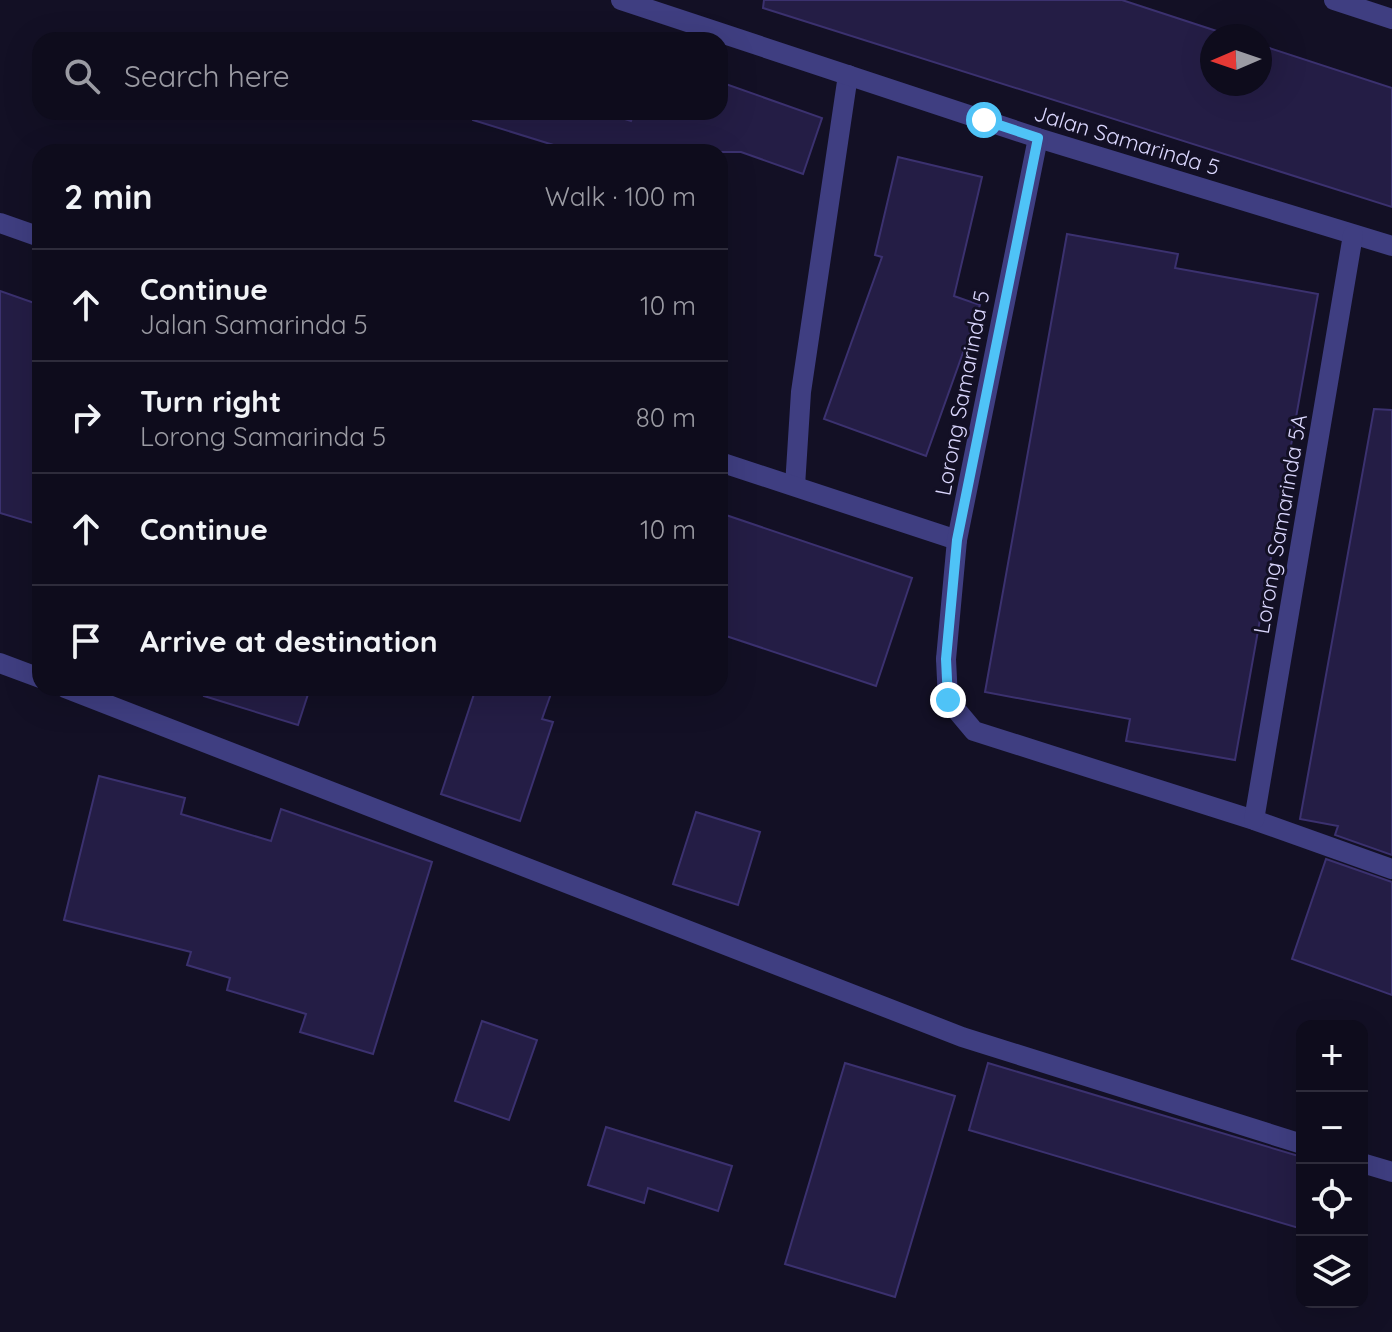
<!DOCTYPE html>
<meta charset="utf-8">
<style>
body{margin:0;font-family:Quicksand,sans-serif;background:#171525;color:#f1f3f6}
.controls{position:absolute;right:24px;bottom:24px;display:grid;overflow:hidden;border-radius:16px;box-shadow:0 8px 32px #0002}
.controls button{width:72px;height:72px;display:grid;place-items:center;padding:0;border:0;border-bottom:2px solid #2e2c3b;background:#0e0c1c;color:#f1f3f6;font:40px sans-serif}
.compass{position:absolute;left:1200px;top:24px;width:72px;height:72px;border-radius:50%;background:#0e0c1c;box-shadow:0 8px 32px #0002;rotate:268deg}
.stop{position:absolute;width:24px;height:24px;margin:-18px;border:6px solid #4fc3f7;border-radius:50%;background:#fff}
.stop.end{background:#4fc3f7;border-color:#fff;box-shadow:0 2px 8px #0008}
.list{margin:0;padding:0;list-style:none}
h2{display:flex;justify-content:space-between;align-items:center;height:104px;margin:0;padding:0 32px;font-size:34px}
h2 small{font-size:26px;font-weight:400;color:#9b9ba3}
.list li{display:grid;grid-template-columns:52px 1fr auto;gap:24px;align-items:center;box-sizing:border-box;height:112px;padding:0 32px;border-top:2px solid #2e2c3b}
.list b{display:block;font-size:30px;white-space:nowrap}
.list p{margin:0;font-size:26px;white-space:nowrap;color:#9b9ba3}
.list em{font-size:26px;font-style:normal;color:#9b9ba3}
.icon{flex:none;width:44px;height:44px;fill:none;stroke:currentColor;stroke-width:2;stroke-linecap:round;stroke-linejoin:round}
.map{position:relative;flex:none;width:1392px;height:1332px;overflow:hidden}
.search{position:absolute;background:#0e0c1c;box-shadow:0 8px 32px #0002;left:32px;top:32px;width:696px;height:88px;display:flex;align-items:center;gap:20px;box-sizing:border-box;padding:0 28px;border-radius:24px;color:#9b9ba3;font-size:30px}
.panel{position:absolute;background:#0e0c1c;box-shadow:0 8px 32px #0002;left:32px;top:144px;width:696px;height:552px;border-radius:24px}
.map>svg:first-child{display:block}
.building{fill:#241d45;stroke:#3b316f;stroke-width:2}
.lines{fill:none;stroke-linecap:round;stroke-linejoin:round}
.service{stroke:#3f3e81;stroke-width:20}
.minor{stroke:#3f3e81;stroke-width:20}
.route{stroke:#4fc3f7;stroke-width:10}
.labels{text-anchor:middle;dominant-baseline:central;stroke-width:6;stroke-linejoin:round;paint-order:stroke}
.street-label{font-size:22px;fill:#dad6fd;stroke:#131025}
</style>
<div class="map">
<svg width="1392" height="1332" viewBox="0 0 1392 1332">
<rect width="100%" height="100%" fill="#131025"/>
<g class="building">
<path d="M764,0H1122L1232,36H1212V84H1260V45L1392,88V207L763,8Z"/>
<path d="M720,82L822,118L803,174L741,152H576L473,120L474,112H603L631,121L634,112H720Z"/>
<path d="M898,157L982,177L954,296L980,305L926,456L824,419L882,257L875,255Z"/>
<path d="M1067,234L1178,254L1175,268L1318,294L1235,760L1126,741L1130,719L985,692Z"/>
<path d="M0,291L40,305V525L0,513Z"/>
<path d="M1374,409L1392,410V855L1335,835L1338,826L1300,819Z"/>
<path d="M720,513L912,578L876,686L720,634Z"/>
<path d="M206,688H310L298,725L204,696Z"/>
<path d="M476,688H553L542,719L553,722L520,821L441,794Z"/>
<path d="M99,776L185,798L181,814L271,841L281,809L432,862L373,1054L300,1032L306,1014L227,990L230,978L187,965L191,952L64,920Z"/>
<path d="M696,812L760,832L738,905L673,884Z"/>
<path d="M1326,859L1392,882V995L1292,959Z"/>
<path d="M482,1021L537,1040L509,1120L455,1101Z"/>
<path d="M845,1063L955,1096L895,1297L785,1264Z"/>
<path d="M988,1063L1302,1157V1229L969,1130Z"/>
<path d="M606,1127L732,1166L718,1211L648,1188L644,1203L588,1185Z"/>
</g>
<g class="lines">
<g class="service">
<path d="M795,486L801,392L848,75"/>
<path d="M946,659L948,700L974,731L1254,820L1392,869"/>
</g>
<g class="minor">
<path d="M621,0L1038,138L1392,246"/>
<path d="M1334,0L1392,19"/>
<path d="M0,223L40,237"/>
<path d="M720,462L957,540"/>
<path d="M946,659L957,540L1038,138"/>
<path d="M0,663L40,678"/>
<path d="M65,688L962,1037L1302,1144"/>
<path d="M1254,820L1353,235"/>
<path d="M1362,1163L1392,1172"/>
</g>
</g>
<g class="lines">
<path class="route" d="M948,700L946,659L957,540L1038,138L984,120"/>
</g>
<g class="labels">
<g class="street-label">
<text transform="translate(1127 140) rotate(17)">Jalan Samarinda 5</text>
<text transform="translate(962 393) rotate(-79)">Lorong Samarinda 5</text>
<text transform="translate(1280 524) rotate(-80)">Lorong Samarinda 5A</text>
</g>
</g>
</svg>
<div class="controls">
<button>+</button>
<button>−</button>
<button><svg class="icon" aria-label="locate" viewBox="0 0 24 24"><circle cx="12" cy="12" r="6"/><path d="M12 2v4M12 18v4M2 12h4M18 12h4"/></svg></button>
<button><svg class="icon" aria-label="layers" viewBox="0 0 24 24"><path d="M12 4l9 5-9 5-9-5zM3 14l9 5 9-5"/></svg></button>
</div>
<svg class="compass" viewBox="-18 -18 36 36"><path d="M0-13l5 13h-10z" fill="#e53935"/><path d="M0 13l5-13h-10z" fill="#9b9ba3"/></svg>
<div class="stop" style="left:984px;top:120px"></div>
<div class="stop end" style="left:948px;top:700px"></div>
<div class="search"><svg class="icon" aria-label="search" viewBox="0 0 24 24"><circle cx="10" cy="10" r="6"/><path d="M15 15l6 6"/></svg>Search here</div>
<section class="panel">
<h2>2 min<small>Walk · 100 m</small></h2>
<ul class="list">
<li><svg class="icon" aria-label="ahead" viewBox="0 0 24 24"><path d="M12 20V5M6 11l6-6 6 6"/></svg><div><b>Continue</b><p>Jalan Samarinda 5</p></div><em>10 m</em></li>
<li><svg class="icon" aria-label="right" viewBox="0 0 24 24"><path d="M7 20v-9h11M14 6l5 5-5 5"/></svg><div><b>Turn right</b><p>Lorong Samarinda 5</p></div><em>80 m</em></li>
<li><svg class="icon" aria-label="ahead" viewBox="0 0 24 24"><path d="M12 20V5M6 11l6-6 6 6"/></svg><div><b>Continue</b></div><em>10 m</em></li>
<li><svg class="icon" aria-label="arrive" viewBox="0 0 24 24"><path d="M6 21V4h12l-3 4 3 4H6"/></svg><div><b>Arrive at destination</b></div></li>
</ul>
</section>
</div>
